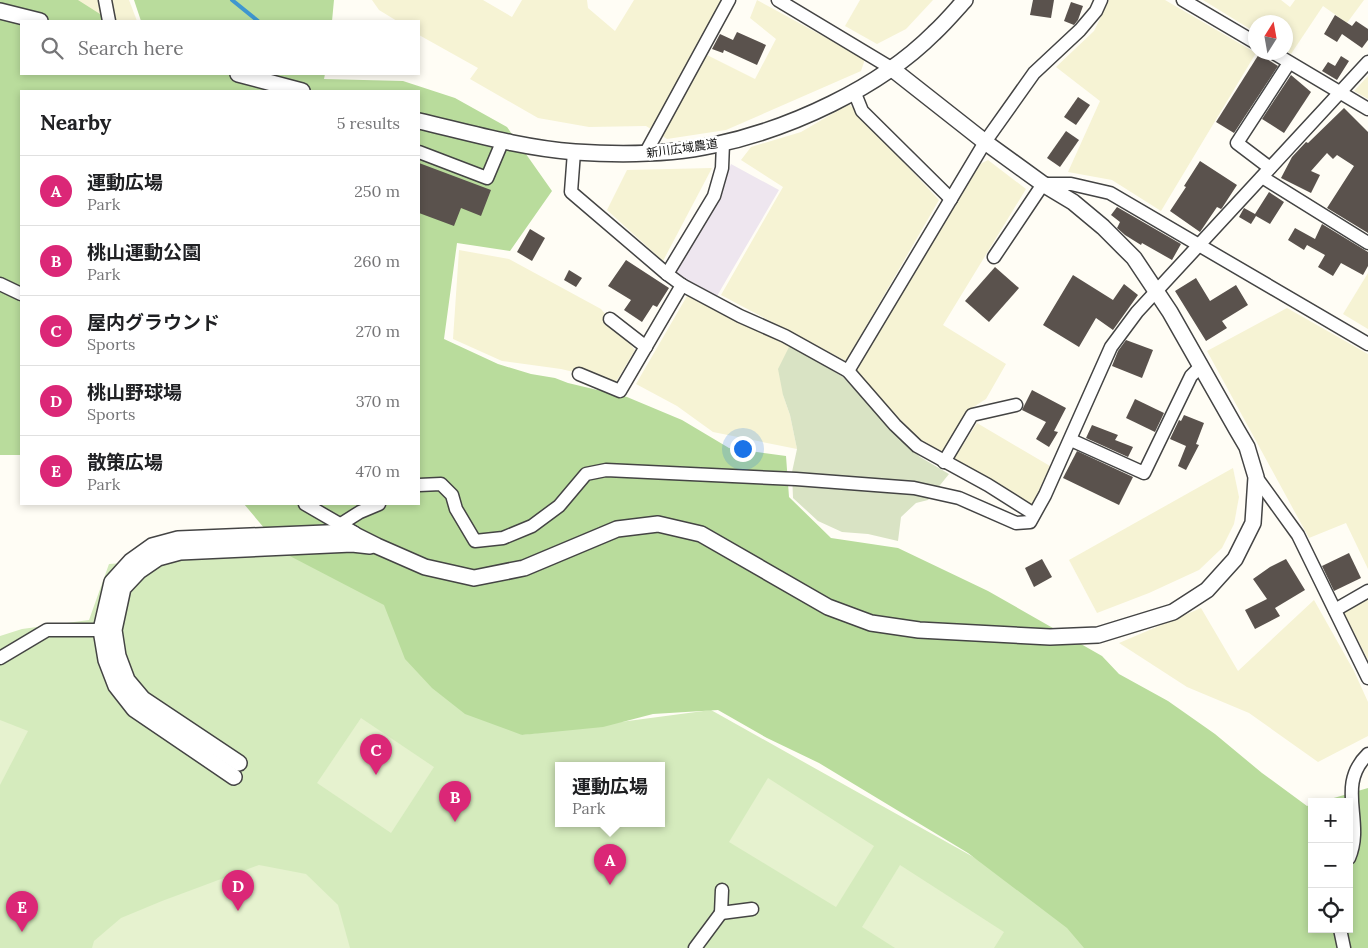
<!DOCTYPE html>
<meta charset="utf-8">
<style>
body{margin:0;font-family:Lora,"Noto Sans JP",serif;background:#f2f2f2;color:#202124}
.controls{position:absolute;right:15px;bottom:15px;display:grid;overflow:hidden;border-radius:0px;box-shadow:0 2px 8px #0003}
.controls button{width:45px;height:45px;display:grid;place-items:center;padding:0;border:0;border-bottom:1px solid #e0e0e0;background:#fff;color:#202124;font:25px sans-serif}
.compass{position:absolute;left:1248px;top:15px;width:45px;height:45px;border-radius:50%;background:#fff;box-shadow:0 2px 8px #0003;rotate:11deg}
.you{position:absolute;left:742px;top:448px;width:18px;height:18px;margin:-12px;border:4px solid #fff;border-radius:50%;background:#1a73e8;box-shadow:0 0 0 8px #1a73e833}
.badge{display:grid;place-items:center;width:32px;height:32px;border-radius:50%;background:#db2777;color:#fff;font-size:16px;font-weight:700}
.pin{position:absolute;translate:-50% -41px;filter:drop-shadow(0 1px 2px #0008)}
.pin::after{content:'';position:absolute;top:26px;width:18px;height:15px;background:inherit;clip-path:polygon(0 0,100% 0,50% 100%)}
.popup{position:absolute;left:555px;top:762px;width:110px;height:65px;box-sizing:border-box;display:grid;place-content:center;border-radius:0px;background:#fff;filter:drop-shadow(0 1px 4px #0005);font-size:16px;white-space:nowrap;color:#757577}
.popup b{font-size:19px;color:#202124}
.popup::after{content:'';position:absolute;left:50%;top:100%;margin-left:-10px;border:10px solid transparent;border-top-color:#fff}
.list{margin:0;padding:0;list-style:none}
h2{display:flex;justify-content:space-between;align-items:center;height:65px;margin:0;padding:0 20px;font-size:21px}
h2 small{font-size:16px;font-weight:400;color:#757577}
.list li{display:grid;grid-template-columns:32px 1fr auto;gap:15px;align-items:center;box-sizing:border-box;height:70px;padding:0 20px;border-top:1px solid #e0e0e0}
.list b{display:block;font-size:19px;white-space:nowrap}
.list p{margin:0;font-size:16px;white-space:nowrap;color:#757577}
.list em{font-size:16px;font-style:normal;color:#757577}
.icon{flex:none;width:28px;height:28px;fill:none;stroke:currentColor;stroke-width:2;stroke-linecap:round;stroke-linejoin:round}
.map{position:relative;flex:none;width:1368px;height:948px;overflow:hidden}
.search{position:absolute;background:#fff;box-shadow:0 2px 8px #0003;left:20px;top:20px;width:400px;height:55px;display:flex;align-items:center;gap:12px;box-sizing:border-box;padding:0 18px;border-radius:0px;color:#757577;font-size:19px}
.panel{position:absolute;background:#fff;box-shadow:0 2px 8px #0003;left:20px;top:90px;width:400px;height:415px;border-radius:0px}
.map>svg:first-child{display:block}
.industrial{fill:#eee6ef}
.farmland{fill:#f6f3d4}
.green{fill:#d5ebbd;fill-rule:evenodd}
.forest{fill:#b9dc9c}
.cemetery{fill:#d9e3c4}
.pitch{fill:#e6f2cf}
.lines{fill:none;stroke-linecap:round;stroke-linejoin:round}
.stream{stroke:#3f96cf;stroke-width:4}
.building{fill:#5a524d}
.minor-casing{stroke:#444;stroke-width:15}
.tertiary-casing{stroke:#444;stroke-width:18}
.minor{stroke:#fff;stroke-width:12}
.tertiary{stroke:#fff;stroke-width:15}
.labels{text-anchor:middle;dominant-baseline:central;stroke-width:5;stroke-linejoin:round;paint-order:stroke}
.street-label{font-size:12px;fill:#111;stroke:#fff}
</style>
<div class="map">
<svg width="1368" height="948" viewBox="0 0 1368 948">
<rect width="100%" height="100%" fill="#fffdf5"/>
<path class="industrial" d="M731,164L779,190L717,296L674,273L718,198Z"/>
<g class="farmland">
<path d="M22,0H129L137,21H97Z"/>
<path d="M372,0H483L512,17L522,0H587L588,8L615,31L634,0H722L695,49L755,79L776,39L750,18L757,0L865,59L861,71L726,130L667,139L646,126L589,127L538,118L470,79L478,68L419,35V21H397L379,10Z"/>
<path d="M860,0H933L906,29L877,44L845,26Z"/>
<path d="M1109,0H1165L1256,53L1161,211L1112,180L1068,172L1100,101L1056,67L1094,31Z"/>
<path d="M1203,0H1281L1290,7L1295,0H1364L1347,23L1323,6L1291,54L1286,50V22H1256L1255,32Z"/>
<path d="M1368,76V99L1354,91Z"/>
<path d="M849,104L939,200L846,361L721,295L783,187L741,160L751,147L801,132Z"/>
<path d="M988,160L1026,189L943,325L1006,364L986,399L967,411L941,454L920,440L855,372L916,268L980,164Z"/>
<path d="M712,168L663,261L607,210L627,170Z"/>
<path d="M459,250L509,259L601,309L635,350L616,382L561,369L502,361L453,339Z"/>
<path d="M1368,273V329L1343,314Z"/>
<path d="M687,296L790,345L783,395L790,415L797,449L713,432L677,406L636,384Z"/>
<path d="M1287,308L1368,354V569L1346,523L1309,538L1207,351Z"/>
<path d="M977,423L1050,466L1032,505L953,460Z"/>
<path d="M1233,468L1239,497L1234,524L1222,548L1199,570L1149,593L1097,613L1069,560Z"/>
<path d="M1368,599V660L1343,612Z"/>
<path d="M1314,600L1354,671L1368,702V736L1318,762L1249,713L1187,687L1119,643L1201,608L1238,671Z"/>
</g>
<path class="green" d="M377,546L522,735L711,710L1066,909L1101,948H0V636L22,629L89,620L109,564ZM559,766H661V824H559Z"/>
<g class="forest">
<path d="M0,0H78L111,21H21V74H325L324,79L403,81L455,98L507,127L552,191L510,251L457,243L444,339L498,364L531,374L555,378L568,383L627,397L682,420L729,448L786,456L789,497L831,538L898,548L988,591L1102,656L1119,674L1168,701L1215,734L1262,773L1307,806L1312,804V929H1349V802H1320L1368,788V948H1084L1067,928L968,853L819,763L767,738L718,710L653,714L603,727L522,735L465,714L432,688L405,659L384,605L286,554L244,504H419V91H21V455H0Z"/>
<path d="M134,0H334L332,21H141Z"/>
</g>
<path class="cemetery" d="M790,345L843,377L903,441L920,457L949,474L928,500L916,503L901,517L898,541L868,534L842,532L818,521L793,498L792,472L797,449L790,415L783,395L778,369Z"/>
<g class="pitch">
<path d="M361,718L434,767L391,833L317,783Z"/>
<path d="M0,720L28,731L0,785Z"/>
<path d="M768,778L874,846L836,907L729,842Z"/>
<path d="M259,865L306,874L338,905L350,948H92L94,941L121,918L162,901Z"/>
<path d="M900,865L1004,932L994,948H895L862,927Z"/>
</g>
<g class="lines">
<path class="stream" d="M232,0L258,21"/>
</g>
<g class="building">
<path d="M1033,0H1054L1051,18L1030,15Z"/>
<path d="M1071,2L1083,6L1078,20L1074,25L1064,21Z"/>
<path d="M1335,15L1352,26L1356,21L1368,29V40L1362,48L1342,34L1337,42L1324,34Z"/>
<path d="M737,32L766,45L757,65L724,50L723,53L712,49L720,34L733,40Z"/>
<path d="M1259,54L1278,66L1234,133L1216,122Z"/>
<path d="M1341,56L1349,61L1337,80L1322,71L1328,62L1335,66Z"/>
<path d="M1291,75L1311,92L1284,133L1262,119Z"/>
<path d="M1078,97L1090,105L1076,125L1064,117Z"/>
<path d="M1344,108L1368,132V233L1327,208L1354,166L1337,155L1333,159L1327,153L1311,171L1320,175L1311,193L1281,178L1292,157L1306,142L1308,143Z"/>
<path d="M1066,131L1079,140L1060,167L1047,158Z"/>
<path d="M1200,161L1237,185L1222,208L1221,209L1217,207L1200,232L1170,211L1186,187L1184,186Z"/>
<path d="M419,163L491,190L481,216L461,208L454,226L419,213Z"/>
<path d="M1269,192L1284,202L1270,224L1256,216L1251,224L1239,217L1244,208L1255,214Z"/>
<path d="M1117,207L1181,244L1172,260L1142,243L1141,245L1125,235L1117,228L1120,222L1111,215Z"/>
<path d="M1322,224L1368,252V266L1363,275L1341,263L1333,276L1318,267L1325,255L1307,245L1304,250L1288,240L1295,228L1315,239Z"/>
<path d="M530,229L545,238L532,261L517,252Z"/>
<path d="M626,260L669,288L657,307L653,305L642,322L624,310L631,300L608,286Z"/>
<path d="M995,267L1019,288L989,322L965,301Z"/>
<path d="M569,270L582,278L576,287L564,280Z"/>
<path d="M1073,275L1113,300L1124,284L1138,295L1113,330L1096,318L1079,347L1043,325Z"/>
<path d="M1196,278L1210,301L1236,285L1248,305L1222,321L1227,328L1206,341L1175,291Z"/>
<path d="M1126,340L1153,350L1142,378L1112,366L1118,351Z"/>
<path d="M1032,390L1066,408L1054,431L1058,432L1049,447L1036,439L1046,422L1022,410Z"/>
<path d="M1135,399L1164,413L1155,432L1126,418Z"/>
<path d="M1184,415L1204,423L1196,444L1199,445L1186,470L1178,466L1186,446L1170,439L1179,420L1181,421Z"/>
<path d="M1092,425L1118,435L1115,440L1133,447L1128,457L1086,438Z"/>
<path d="M1077,451L1133,477L1119,505L1063,478Z"/>
<path d="M1349,553L1361,578L1334,591L1322,566Z"/>
<path d="M1042,559L1052,577L1034,587L1025,568Z"/>
<path d="M1286,559L1305,590L1275,608L1280,616L1255,629L1245,610L1267,599L1253,579L1270,567Z"/>
</g>
<g class="lines">
<defs>
<g id="minor">
<path d="M105,0L109,21"/>
<path d="M778,0L891,68"/>
<path d="M1183,0L1256,43"/>
<path d="M1272,52L1368,109"/>
<path d="M854,91L862,111L951,199"/>
<path d="M419,152L487,178L503,140"/>
<path d="M574,152L571,192L667,274L682,285L740,316L785,336L848,371L895,425L917,446L988,485L1034,514"/>
<path d="M645,154L729,0"/>
<path d="M1270,168L1237,143L1289,63"/>
<path d="M1262,177L1368,243"/>
<path d="M994,257L1043,184H1071L1110,193L1368,344"/>
<path d="M667,274L714,196L722,168L723,143"/>
<path d="M0,284L21,294"/>
<path d="M610,319L646,347"/>
<path d="M848,371L985,142L1034,73L1080,30L1096,11L1101,0"/>
<path d="M579,374L620,391L682,285"/>
<path d="M1071,440L1144,473L1191,376L1200,367"/>
<path d="M944,462L972,415L1016,405"/>
<path d="M1256,477L1298,535L1368,678"/>
<path d="M419,485L441,484L452,495L456,509L475,541L503,538L532,526L559,506L586,474L606,470L796,479L914,488L959,498L1016,523L1030,522L1045,495L1111,347L1137,312L1368,62"/>
<path d="M305,504L355,533"/>
<path d="M341,524L360,512L379,504"/>
<path d="M1335,610L1368,591"/>
<path d="M0,658L47,630H111"/>
<path d="M1349,858C1365,821 1335,786 1368,754"/>
<path d="M722,890L721,913L752,909"/>
<path d="M1340,929L1344,948"/>
<path d="M695,948L721,913"/>
</g>
<g id="tertiary">
<path d="M0,11L40,21"/>
<path d="M238,74L302,91"/>
<path d="M419,121C470,133 522,148 575,152C620,155 669,155 714,145C790,129 879,88 934,33C945,23 955,11 965,0"/>
<path d="M239,763L143,699L127,680L118,656L114,630L123,588L139,571L158,558L180,552L352,544L370,546"/>
<path d="M234,777L134,709L116,686L106,660L101,630L112,582L131,561L152,546L178,539L349,532L377,546L425,567L474,578L524,568L617,529L658,524L701,534L828,607L871,623L919,630L1050,637L1098,635L1173,612L1207,590L1235,559L1253,523L1256,477L1247,447L1237,430L1170,312L1134,258L1103,227L1073,202L1043,184L985,142L891,68"/>
</g>
</defs>
<use href="#minor" class="minor-casing"/>
<use href="#tertiary" class="tertiary-casing"/>
<use href="#minor" class="minor"/>
<use href="#tertiary" class="tertiary"/>
</g>
<g class="labels">
<g class="street-label">
<text transform="translate(682 148) rotate(-8)">新川広域農道</text>
</g>
</g>
</svg>
<div class="controls">
<button>+</button>
<button>−</button>
<button><svg class="icon" aria-label="locate" viewBox="0 0 24 24"><circle cx="12" cy="12" r="6"/><path d="M12 2v4M12 18v4M2 12h4M18 12h4"/></svg></button>
</div>
<svg class="compass" viewBox="-18 -18 36 36"><path d="M0-13l5 13h-10z" fill="#e53935"/><path d="M0 13l5-13h-10z" fill="#757577"/></svg>
<div class="you"></div>
<div class="pin badge" style="left:610px;top:885px">A</div>
<div class="popup"><b>運動広場</b>Park</div>
<div class="pin badge" style="left:455px;top:822px">B</div>
<div class="pin badge" style="left:376px;top:775px">C</div>
<div class="pin badge" style="left:238px;top:911px">D</div>
<div class="pin badge" style="left:22px;top:932px">E</div>
<div class="search"><svg class="icon" aria-label="search" viewBox="0 0 24 24"><circle cx="10" cy="10" r="6"/><path d="M15 15l6 6"/></svg>Search here</div>
<section class="panel">
<h2>Nearby<small>5 results</small></h2>
<ul class="list">
<li><span class="badge">A</span><div><b>運動広場</b><p>Park</p></div><em>250 m</em></li>
<li><span class="badge">B</span><div><b>桃山運動公園</b><p>Park</p></div><em>260 m</em></li>
<li><span class="badge">C</span><div><b>屋内グラウンド</b><p>Sports</p></div><em>270 m</em></li>
<li><span class="badge">D</span><div><b>桃山野球場</b><p>Sports</p></div><em>370 m</em></li>
<li><span class="badge">E</span><div><b>散策広場</b><p>Park</p></div><em>470 m</em></li>
</ul>
</section>
</div>
